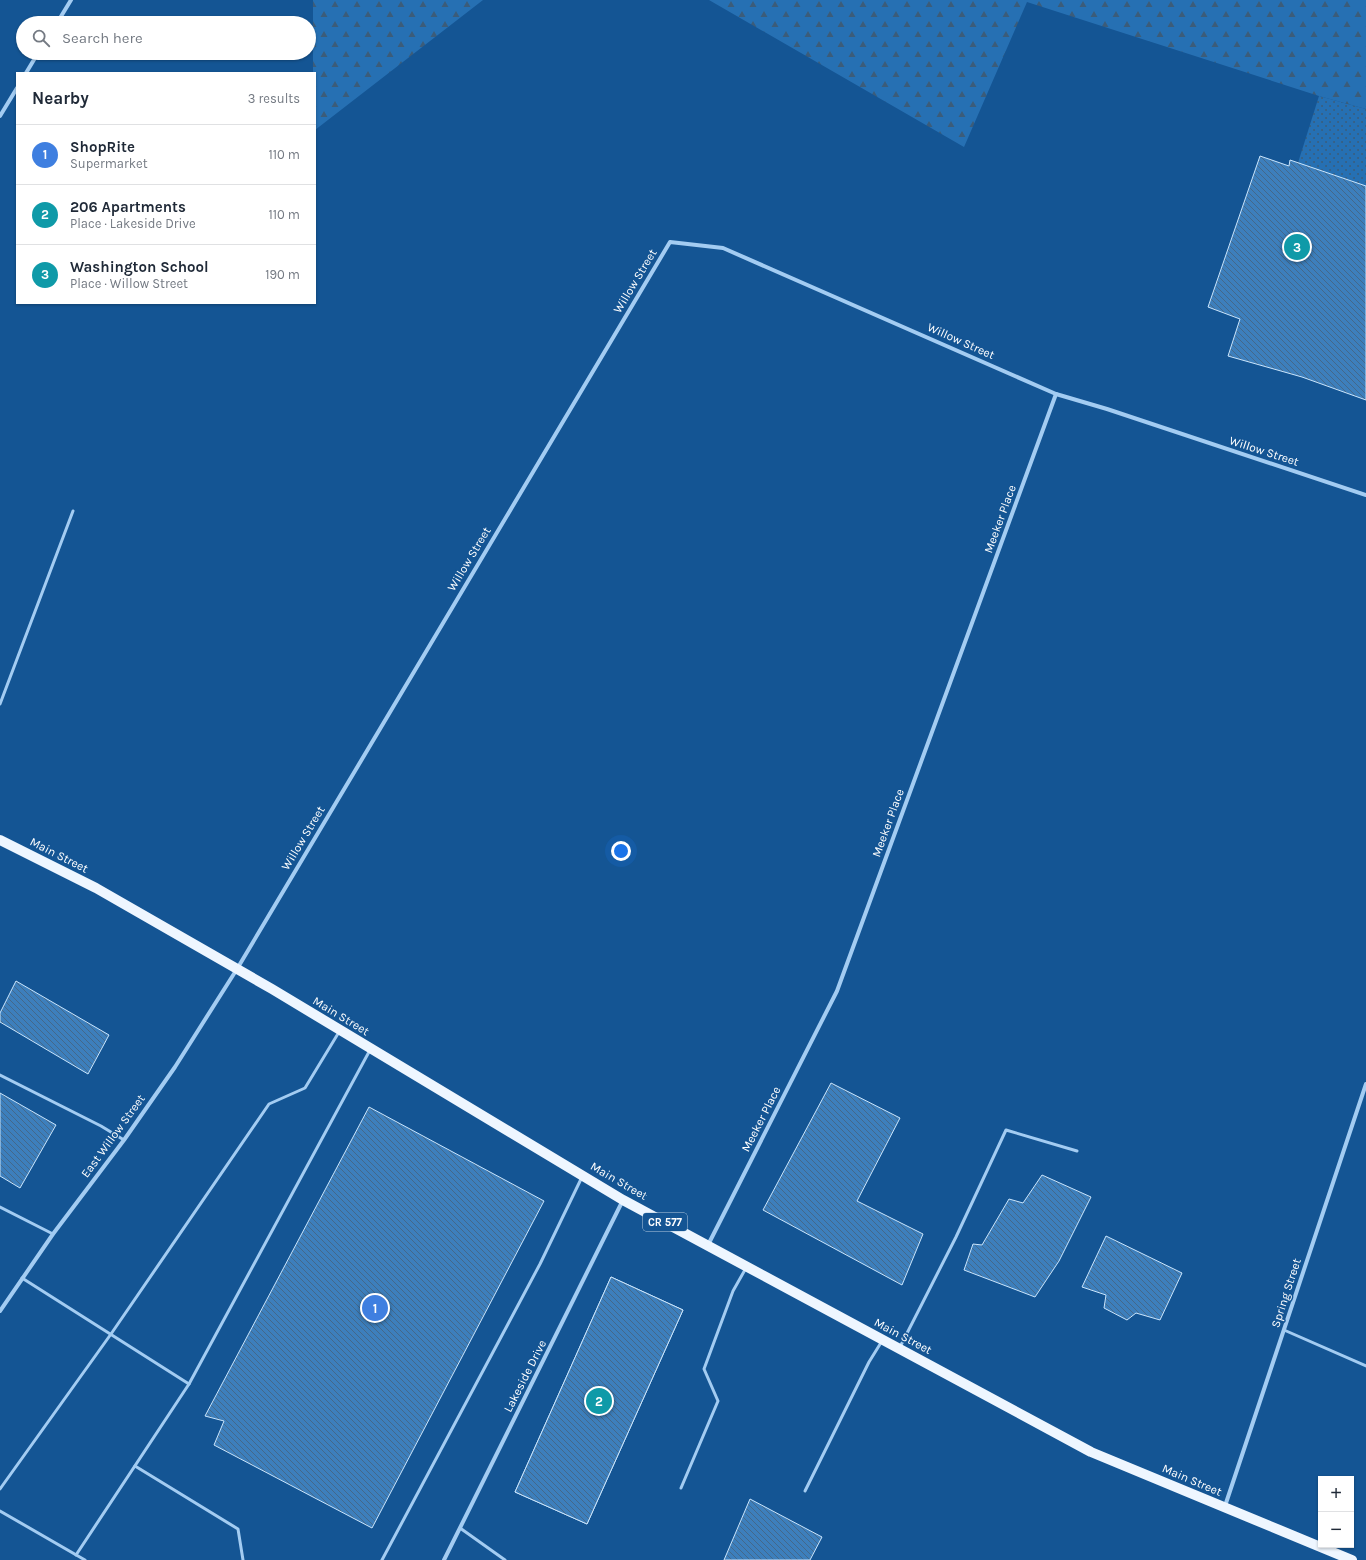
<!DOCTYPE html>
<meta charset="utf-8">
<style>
body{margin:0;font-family:Karla,sans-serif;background:#f2f2f3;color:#1f2937}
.controls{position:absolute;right:12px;bottom:12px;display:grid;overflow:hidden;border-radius:0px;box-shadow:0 1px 3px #0004}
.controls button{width:36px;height:36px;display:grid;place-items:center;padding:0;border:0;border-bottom:1px solid #e0e1e3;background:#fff;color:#1f2937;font:20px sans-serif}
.you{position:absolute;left:621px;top:851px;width:14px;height:14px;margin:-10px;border:3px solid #fff;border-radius:50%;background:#1a73e8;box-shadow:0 0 0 6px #1a73e833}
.badge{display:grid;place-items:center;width:26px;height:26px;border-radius:50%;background:#d93025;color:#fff;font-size:13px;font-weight:700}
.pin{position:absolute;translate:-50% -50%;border:2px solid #fff;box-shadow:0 1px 4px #0006}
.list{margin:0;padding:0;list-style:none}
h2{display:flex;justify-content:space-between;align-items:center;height:52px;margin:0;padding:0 16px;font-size:17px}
h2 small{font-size:13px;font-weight:400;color:#747a83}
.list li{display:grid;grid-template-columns:26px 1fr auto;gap:12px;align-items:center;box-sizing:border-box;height:60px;padding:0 16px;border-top:1px solid #e0e1e3}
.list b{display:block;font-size:15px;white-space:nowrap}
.list p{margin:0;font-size:13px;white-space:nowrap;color:#747a83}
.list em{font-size:13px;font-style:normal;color:#747a83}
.icon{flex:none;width:22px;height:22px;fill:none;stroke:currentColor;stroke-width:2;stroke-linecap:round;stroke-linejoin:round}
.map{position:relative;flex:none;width:1366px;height:1560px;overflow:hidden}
.search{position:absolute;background:#fff;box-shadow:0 1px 3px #0004;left:16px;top:16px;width:300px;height:44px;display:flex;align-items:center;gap:10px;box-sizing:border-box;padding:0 14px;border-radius:22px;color:#747a83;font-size:15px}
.panel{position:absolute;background:#fff;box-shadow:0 1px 3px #0004;left:16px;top:72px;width:300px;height:232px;border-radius:0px}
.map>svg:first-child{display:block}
.grass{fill:url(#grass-dots)}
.forest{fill:url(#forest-firs)}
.building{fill:url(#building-back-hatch);stroke:#cae5fc}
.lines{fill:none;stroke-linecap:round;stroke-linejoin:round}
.service{stroke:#a3ccf2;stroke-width:3}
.minor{stroke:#a3ccf2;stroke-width:4}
.primary{stroke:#eef6ff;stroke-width:10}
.labels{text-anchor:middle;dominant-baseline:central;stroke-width:3;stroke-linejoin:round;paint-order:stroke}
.shield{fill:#145594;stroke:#b8ccdf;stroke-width:1}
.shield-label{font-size:11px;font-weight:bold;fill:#fff}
.street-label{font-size:12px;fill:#fff;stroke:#145594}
</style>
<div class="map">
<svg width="1366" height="1560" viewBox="0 0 1366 1560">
<defs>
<pattern id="grass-dots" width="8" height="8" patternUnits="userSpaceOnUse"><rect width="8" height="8" fill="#2670b3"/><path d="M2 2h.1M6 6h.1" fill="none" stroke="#3b5c7a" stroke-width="1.8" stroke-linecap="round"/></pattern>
<pattern id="forest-firs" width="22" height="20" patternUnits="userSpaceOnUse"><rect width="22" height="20" fill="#2670b3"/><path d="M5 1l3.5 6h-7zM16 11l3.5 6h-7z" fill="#3b5c7a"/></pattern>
<pattern id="building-back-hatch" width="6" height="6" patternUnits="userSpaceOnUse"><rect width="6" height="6" fill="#3d7fbc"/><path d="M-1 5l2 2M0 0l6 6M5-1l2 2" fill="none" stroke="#44688a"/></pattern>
</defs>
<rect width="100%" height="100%" fill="#145594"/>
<path class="grass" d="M1319,96L1366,109V188L1297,166Z"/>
<g class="forest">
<path d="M313,0H483L315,130V73H313Z"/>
<path d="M709,0H1366V109L1319,96L1027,2L964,147Z"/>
</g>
<g class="building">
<path d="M1260,156L1289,166L1290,160L1366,186V400L1302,377L1228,356L1240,319L1208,307Z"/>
<path d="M16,981L109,1035L88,1074L0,1022V1013Z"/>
<path d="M831,1083L900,1118L857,1201L923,1234L902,1285L763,1210Z"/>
<path d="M0,1093L56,1125L20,1188L0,1176Z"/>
<path d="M369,1107L544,1201L372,1528L214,1445L224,1421L205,1416Z"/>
<path d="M1042,1175L1091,1197L1059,1261L1035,1297L964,1270L973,1244L982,1245L1009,1199L1023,1203Z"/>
<path d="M1106,1236L1182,1273L1160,1320L1136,1313L1127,1320L1104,1308L1106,1295L1082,1287Z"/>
<path d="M611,1277L683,1310L587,1524L515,1492Z"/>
<path d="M611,1277L683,1310L587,1524L515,1492Z"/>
<path d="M750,1499L822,1537L810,1560H724Z"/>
</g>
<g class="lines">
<g class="service">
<path d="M0,704L73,511"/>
<path d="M0,1075L101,1126L124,1140"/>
<path d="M0,1207L53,1234"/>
<path d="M22,1278L189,1384L76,1555"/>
<path d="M1284,1330L1366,1366"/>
<path d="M900,1347L956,1237L1006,1130L1077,1151"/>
<path d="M189,1384L370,1050"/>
<path d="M135,1466L238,1529L243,1560"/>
<path d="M681,1488L718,1401L704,1369L733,1291L746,1268"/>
<path d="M0,1489L111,1334L269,1104L305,1088L339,1032"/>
<path d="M805,1491L869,1362L882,1341"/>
<path d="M0,1511L85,1560"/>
<path d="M460,1528L505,1560"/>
<path d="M382,1560L540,1264L582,1177"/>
</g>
<g class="minor">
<path d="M57,23L71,0"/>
<path d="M26,73L38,53"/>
<path d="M0,116L17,88"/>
<path d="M708,1245L837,991L1056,394"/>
<path d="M0,1311L53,1234L124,1140L175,1067L237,969L670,242L723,248L1056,394L1107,409L1366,495"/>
<path d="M1225,1506L1366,1084"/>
<path d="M444,1560L623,1200"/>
</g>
<path class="primary" d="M0,840L96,888L272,989L623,1200L1091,1452L1352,1560"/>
</g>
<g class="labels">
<rect class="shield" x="643" y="1213" width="44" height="18" rx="3"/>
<g class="shield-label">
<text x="665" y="1222">CR 577</text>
</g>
<g class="street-label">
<text transform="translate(635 281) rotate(-59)">Willow Street</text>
<text transform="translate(961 341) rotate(24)">Willow Street</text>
<text transform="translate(1264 451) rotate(18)">Willow Street</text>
<text transform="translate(1000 519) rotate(-70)">Meeker Place</text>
<text transform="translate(469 559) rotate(-59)">Willow Street</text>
<text transform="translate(888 823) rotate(-70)">Meeker Place</text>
<text transform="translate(303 838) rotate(-59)">Willow Street</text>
<text transform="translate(59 855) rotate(27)">Main Street</text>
<text transform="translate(341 1016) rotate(31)">Main Street</text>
<text transform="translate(761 1119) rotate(-63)">Meeker Place</text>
<text transform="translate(113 1136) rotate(-54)">East Willow Street</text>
<text transform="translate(619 1181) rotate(30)">Main Street</text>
<text transform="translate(1286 1293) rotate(-72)">Spring Street</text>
<text transform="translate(903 1336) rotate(28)">Main Street</text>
<text transform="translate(525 1376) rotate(-63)">Lakeside Drive</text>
<text transform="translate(1192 1480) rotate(23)">Main Street</text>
</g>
</g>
</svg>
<div class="controls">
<button>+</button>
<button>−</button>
</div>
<div class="you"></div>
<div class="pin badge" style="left:375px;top:1308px;background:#3f7fe0">1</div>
<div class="pin badge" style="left:599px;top:1401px;background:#0f9aa8">2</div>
<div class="pin badge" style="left:1297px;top:247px;background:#0f9aa8">3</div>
<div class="search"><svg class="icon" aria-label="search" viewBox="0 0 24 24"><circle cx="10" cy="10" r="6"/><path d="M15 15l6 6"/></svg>Search here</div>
<section class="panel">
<h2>Nearby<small>3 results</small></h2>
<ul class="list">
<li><span class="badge" style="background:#3f7fe0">1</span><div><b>ShopRite</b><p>Supermarket</p></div><em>110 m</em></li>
<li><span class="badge" style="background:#0f9aa8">2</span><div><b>206 Apartments</b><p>Place · Lakeside Drive</p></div><em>110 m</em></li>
<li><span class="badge" style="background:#0f9aa8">3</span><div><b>Washington School</b><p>Place · Willow Street</p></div><em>190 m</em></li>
</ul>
</section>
</div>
